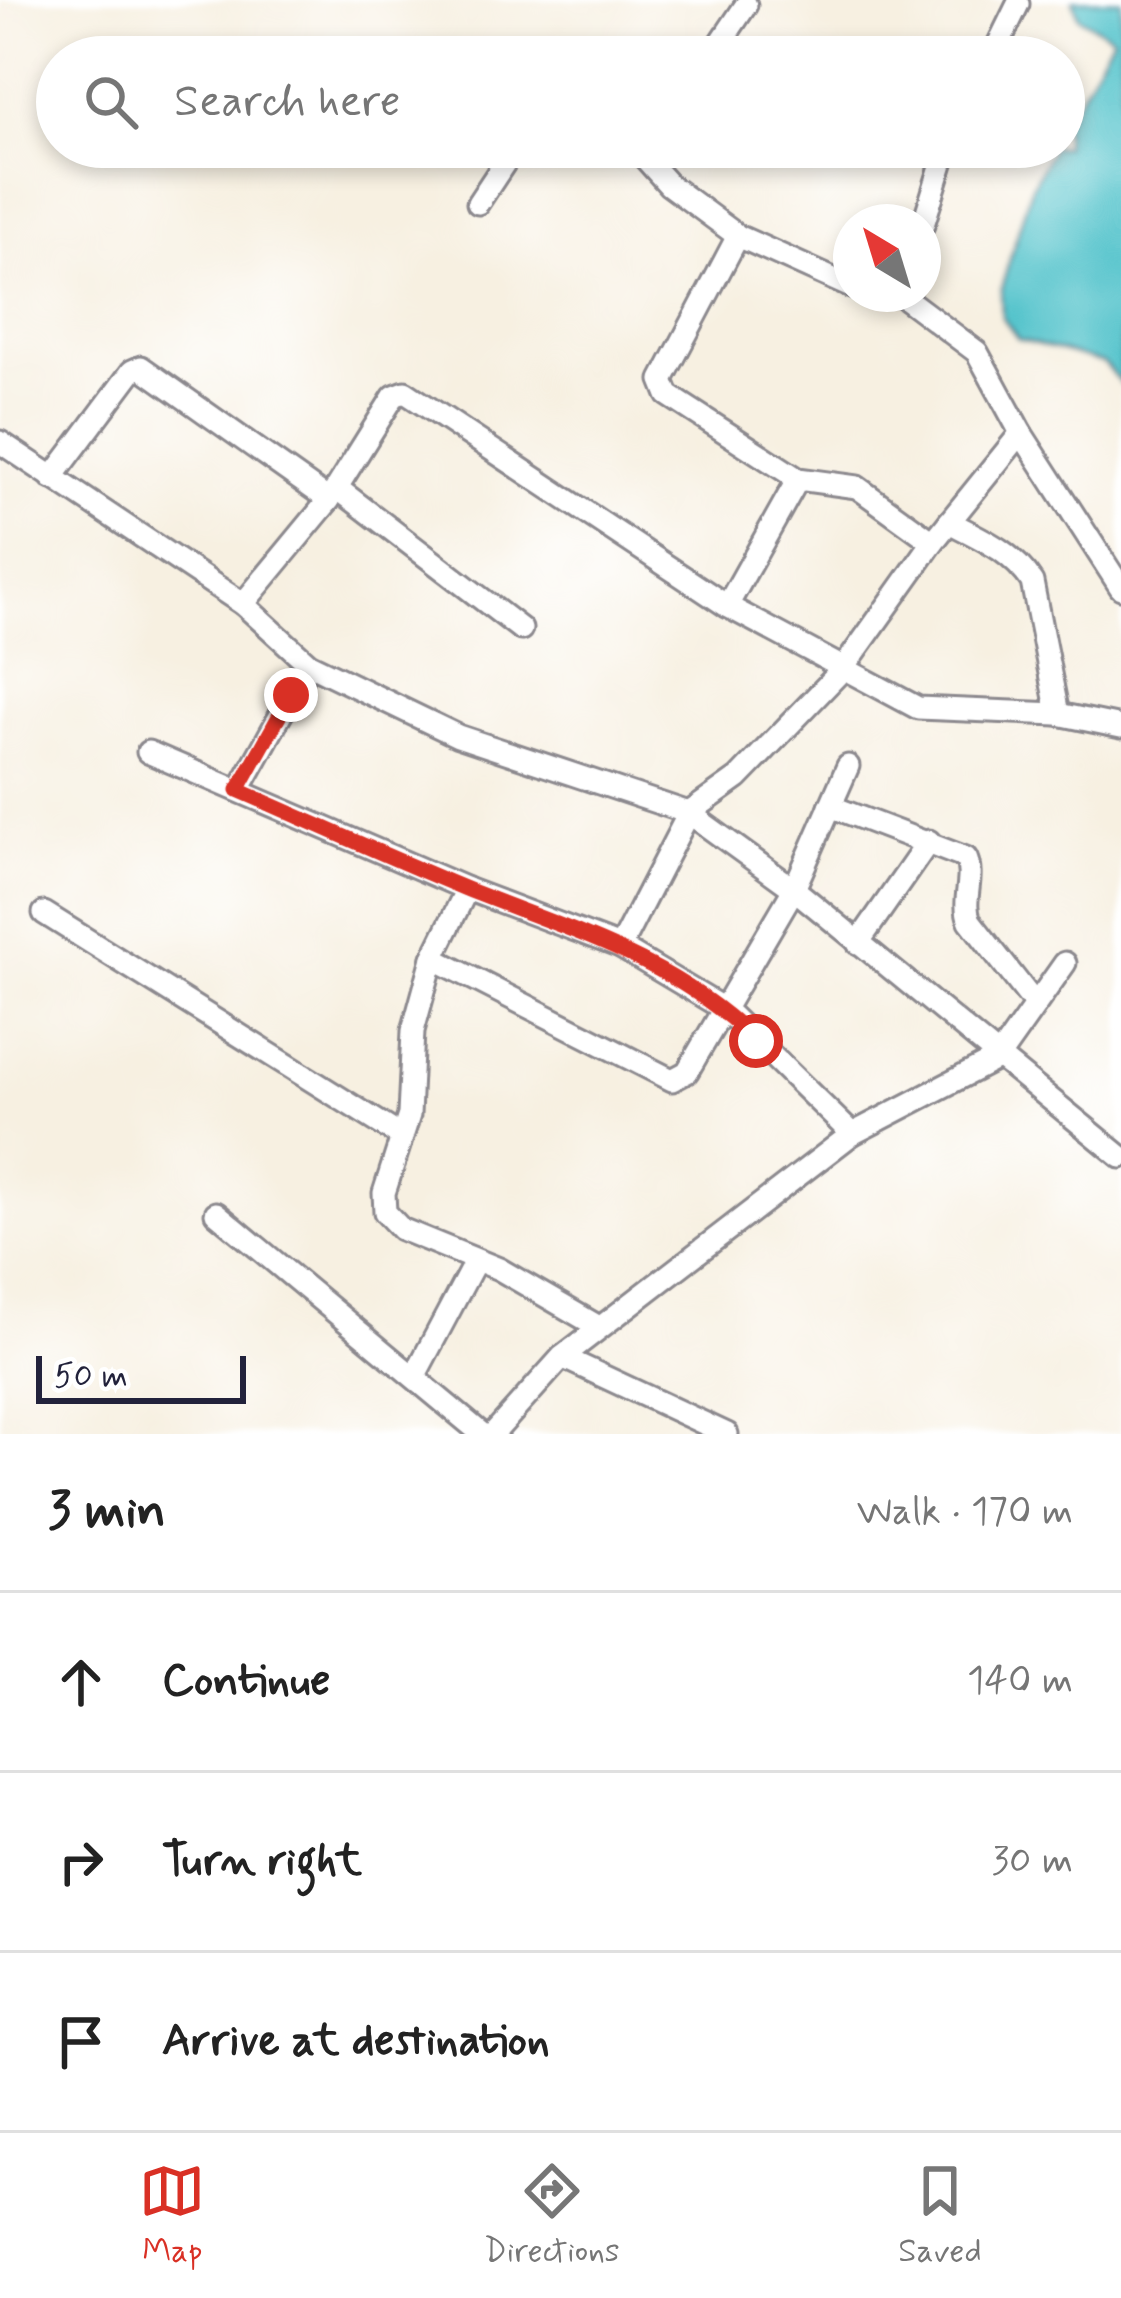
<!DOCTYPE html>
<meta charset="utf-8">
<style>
body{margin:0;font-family:Mynerve,sans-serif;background:#f6f6f6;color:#222}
.compass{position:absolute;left:833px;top:204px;width:108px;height:108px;border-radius:50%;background:#fff;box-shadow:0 6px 18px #0003;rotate:322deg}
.scale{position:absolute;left:36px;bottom:30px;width:210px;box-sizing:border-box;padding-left:12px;border:6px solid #22223b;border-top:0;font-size:33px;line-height:42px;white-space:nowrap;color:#22223b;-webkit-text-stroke:9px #fff;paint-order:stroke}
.stop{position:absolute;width:36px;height:36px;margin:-27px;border:9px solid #d93025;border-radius:50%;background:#fff}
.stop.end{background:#d93025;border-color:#fff;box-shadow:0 3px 12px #0008}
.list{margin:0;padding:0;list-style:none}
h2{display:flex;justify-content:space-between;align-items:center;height:156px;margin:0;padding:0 48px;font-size:51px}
h2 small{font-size:39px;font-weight:400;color:#767676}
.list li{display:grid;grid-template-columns:78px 1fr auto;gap:36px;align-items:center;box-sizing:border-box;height:180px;padding:0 48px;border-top:3px solid #e0e0e0}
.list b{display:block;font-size:45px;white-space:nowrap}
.list em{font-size:39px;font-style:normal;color:#767676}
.icon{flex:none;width:66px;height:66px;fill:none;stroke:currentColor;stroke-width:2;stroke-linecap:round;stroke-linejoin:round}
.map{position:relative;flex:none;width:1121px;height:1434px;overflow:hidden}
.search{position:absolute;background:#fff;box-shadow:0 6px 18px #0003;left:36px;right:36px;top:36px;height:132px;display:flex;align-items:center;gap:30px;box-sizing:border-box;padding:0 42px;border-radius:66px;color:#767676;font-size:45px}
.sheet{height:696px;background:#fff}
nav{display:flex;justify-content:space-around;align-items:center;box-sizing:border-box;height:168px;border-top:3px solid #e0e0e0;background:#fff;font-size:33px;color:#767676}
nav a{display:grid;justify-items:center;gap:6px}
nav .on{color:#d93025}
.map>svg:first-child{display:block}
.water{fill:#57c4cc;stroke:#3c7384;stroke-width:3}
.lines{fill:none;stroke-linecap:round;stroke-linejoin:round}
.minor-casing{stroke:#8c898e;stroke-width:27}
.minor{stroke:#fff;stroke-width:21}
.route{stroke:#d93025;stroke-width:15}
</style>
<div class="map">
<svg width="1121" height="1434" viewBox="0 0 1121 1434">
<rect width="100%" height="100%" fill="#fff"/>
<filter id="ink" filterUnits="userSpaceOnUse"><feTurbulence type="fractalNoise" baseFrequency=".00833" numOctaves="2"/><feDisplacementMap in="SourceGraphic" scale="24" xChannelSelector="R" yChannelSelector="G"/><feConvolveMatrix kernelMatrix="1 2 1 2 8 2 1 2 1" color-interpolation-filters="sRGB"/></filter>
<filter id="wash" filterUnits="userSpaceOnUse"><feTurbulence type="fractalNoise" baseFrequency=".004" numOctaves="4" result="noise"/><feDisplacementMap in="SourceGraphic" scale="48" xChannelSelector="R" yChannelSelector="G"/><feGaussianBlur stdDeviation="2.7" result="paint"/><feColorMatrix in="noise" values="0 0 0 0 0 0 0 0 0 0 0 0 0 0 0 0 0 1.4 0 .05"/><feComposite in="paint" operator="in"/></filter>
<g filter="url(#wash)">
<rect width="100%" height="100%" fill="#f7f0e1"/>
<path class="water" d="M1073,0H1121V384L1104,363L1018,339L1002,317L1001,289L1031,188L1052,147H1064V124L1113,37L1079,17Z"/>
</g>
<g filter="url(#ink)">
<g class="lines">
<defs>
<g id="minor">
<path d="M711,57L746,5"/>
<path d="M992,57L1018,4"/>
<path d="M635,147L669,185L738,236L851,287"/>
<path d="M478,203L515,147"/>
<path d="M923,225L947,147"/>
<path d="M738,236L662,380L668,395L798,479L857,487L933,542"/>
<path d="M892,294L901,295L977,352L1021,433L1121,588"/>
<path d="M0,442L243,604L309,664L458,736L689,813L794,889L1121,1157"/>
<path d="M52,478L132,371L141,367L329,500"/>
<path d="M337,488L521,629"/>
<path d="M949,522C980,538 1012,551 1032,582L1058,714"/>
<path d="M243,604L329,500L394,396L405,392L727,606L918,708L1058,714L1121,727"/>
<path d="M727,606L798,479"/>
<path d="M148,752L467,889L620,947L724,1009L852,1134"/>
<path d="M239,790L309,664"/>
<path d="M830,806L966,858C975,879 961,900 970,921L1035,1004"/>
<path d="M467,889L433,958L413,1031L409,1115L384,1193L385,1212L401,1229L499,1269L599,1327"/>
<path d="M44,913L399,1135"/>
<path d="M858,943L929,841"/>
<path d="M620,947L689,813L738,778L842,670L933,542L1021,433"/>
<path d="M433,958L672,1080L687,1072L794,889L848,766"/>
<path d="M216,1213L482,1434"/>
<path d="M562,1357L727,1434"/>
<path d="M415,1375L475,1262"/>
<path d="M493,1434L562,1357L852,1134L998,1058L1065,963"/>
</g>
</defs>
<use href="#minor" class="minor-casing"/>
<use href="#minor" class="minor"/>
</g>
</g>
<g class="lines" filter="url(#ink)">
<path class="route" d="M291,695L238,790C314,823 390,858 466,889C571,931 673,959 756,1041"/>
</g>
</svg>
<svg class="compass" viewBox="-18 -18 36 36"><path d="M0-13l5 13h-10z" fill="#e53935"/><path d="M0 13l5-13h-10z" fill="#767676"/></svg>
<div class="scale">50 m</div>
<div class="stop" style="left:756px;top:1041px"></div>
<div class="stop end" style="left:291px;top:695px"></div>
<div class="search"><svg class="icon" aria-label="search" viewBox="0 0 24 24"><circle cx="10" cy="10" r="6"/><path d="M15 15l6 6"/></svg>Search here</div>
</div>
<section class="sheet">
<h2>3 min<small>Walk · 170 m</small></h2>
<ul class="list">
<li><svg class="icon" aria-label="ahead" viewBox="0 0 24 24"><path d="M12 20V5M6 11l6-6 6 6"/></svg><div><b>Continue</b></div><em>140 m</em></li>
<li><svg class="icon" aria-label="right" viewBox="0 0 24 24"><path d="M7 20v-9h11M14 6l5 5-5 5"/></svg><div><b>Turn right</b></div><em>30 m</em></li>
<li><svg class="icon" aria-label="arrive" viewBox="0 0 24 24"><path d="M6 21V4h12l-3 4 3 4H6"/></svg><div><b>Arrive at destination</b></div></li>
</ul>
</section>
<nav>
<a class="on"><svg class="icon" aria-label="map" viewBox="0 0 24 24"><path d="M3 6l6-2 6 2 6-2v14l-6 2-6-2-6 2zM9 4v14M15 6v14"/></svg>Map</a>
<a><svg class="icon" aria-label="directions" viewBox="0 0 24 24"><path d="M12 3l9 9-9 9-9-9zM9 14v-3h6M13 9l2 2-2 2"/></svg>Directions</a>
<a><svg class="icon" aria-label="saved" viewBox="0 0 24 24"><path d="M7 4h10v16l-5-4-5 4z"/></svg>Saved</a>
</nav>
